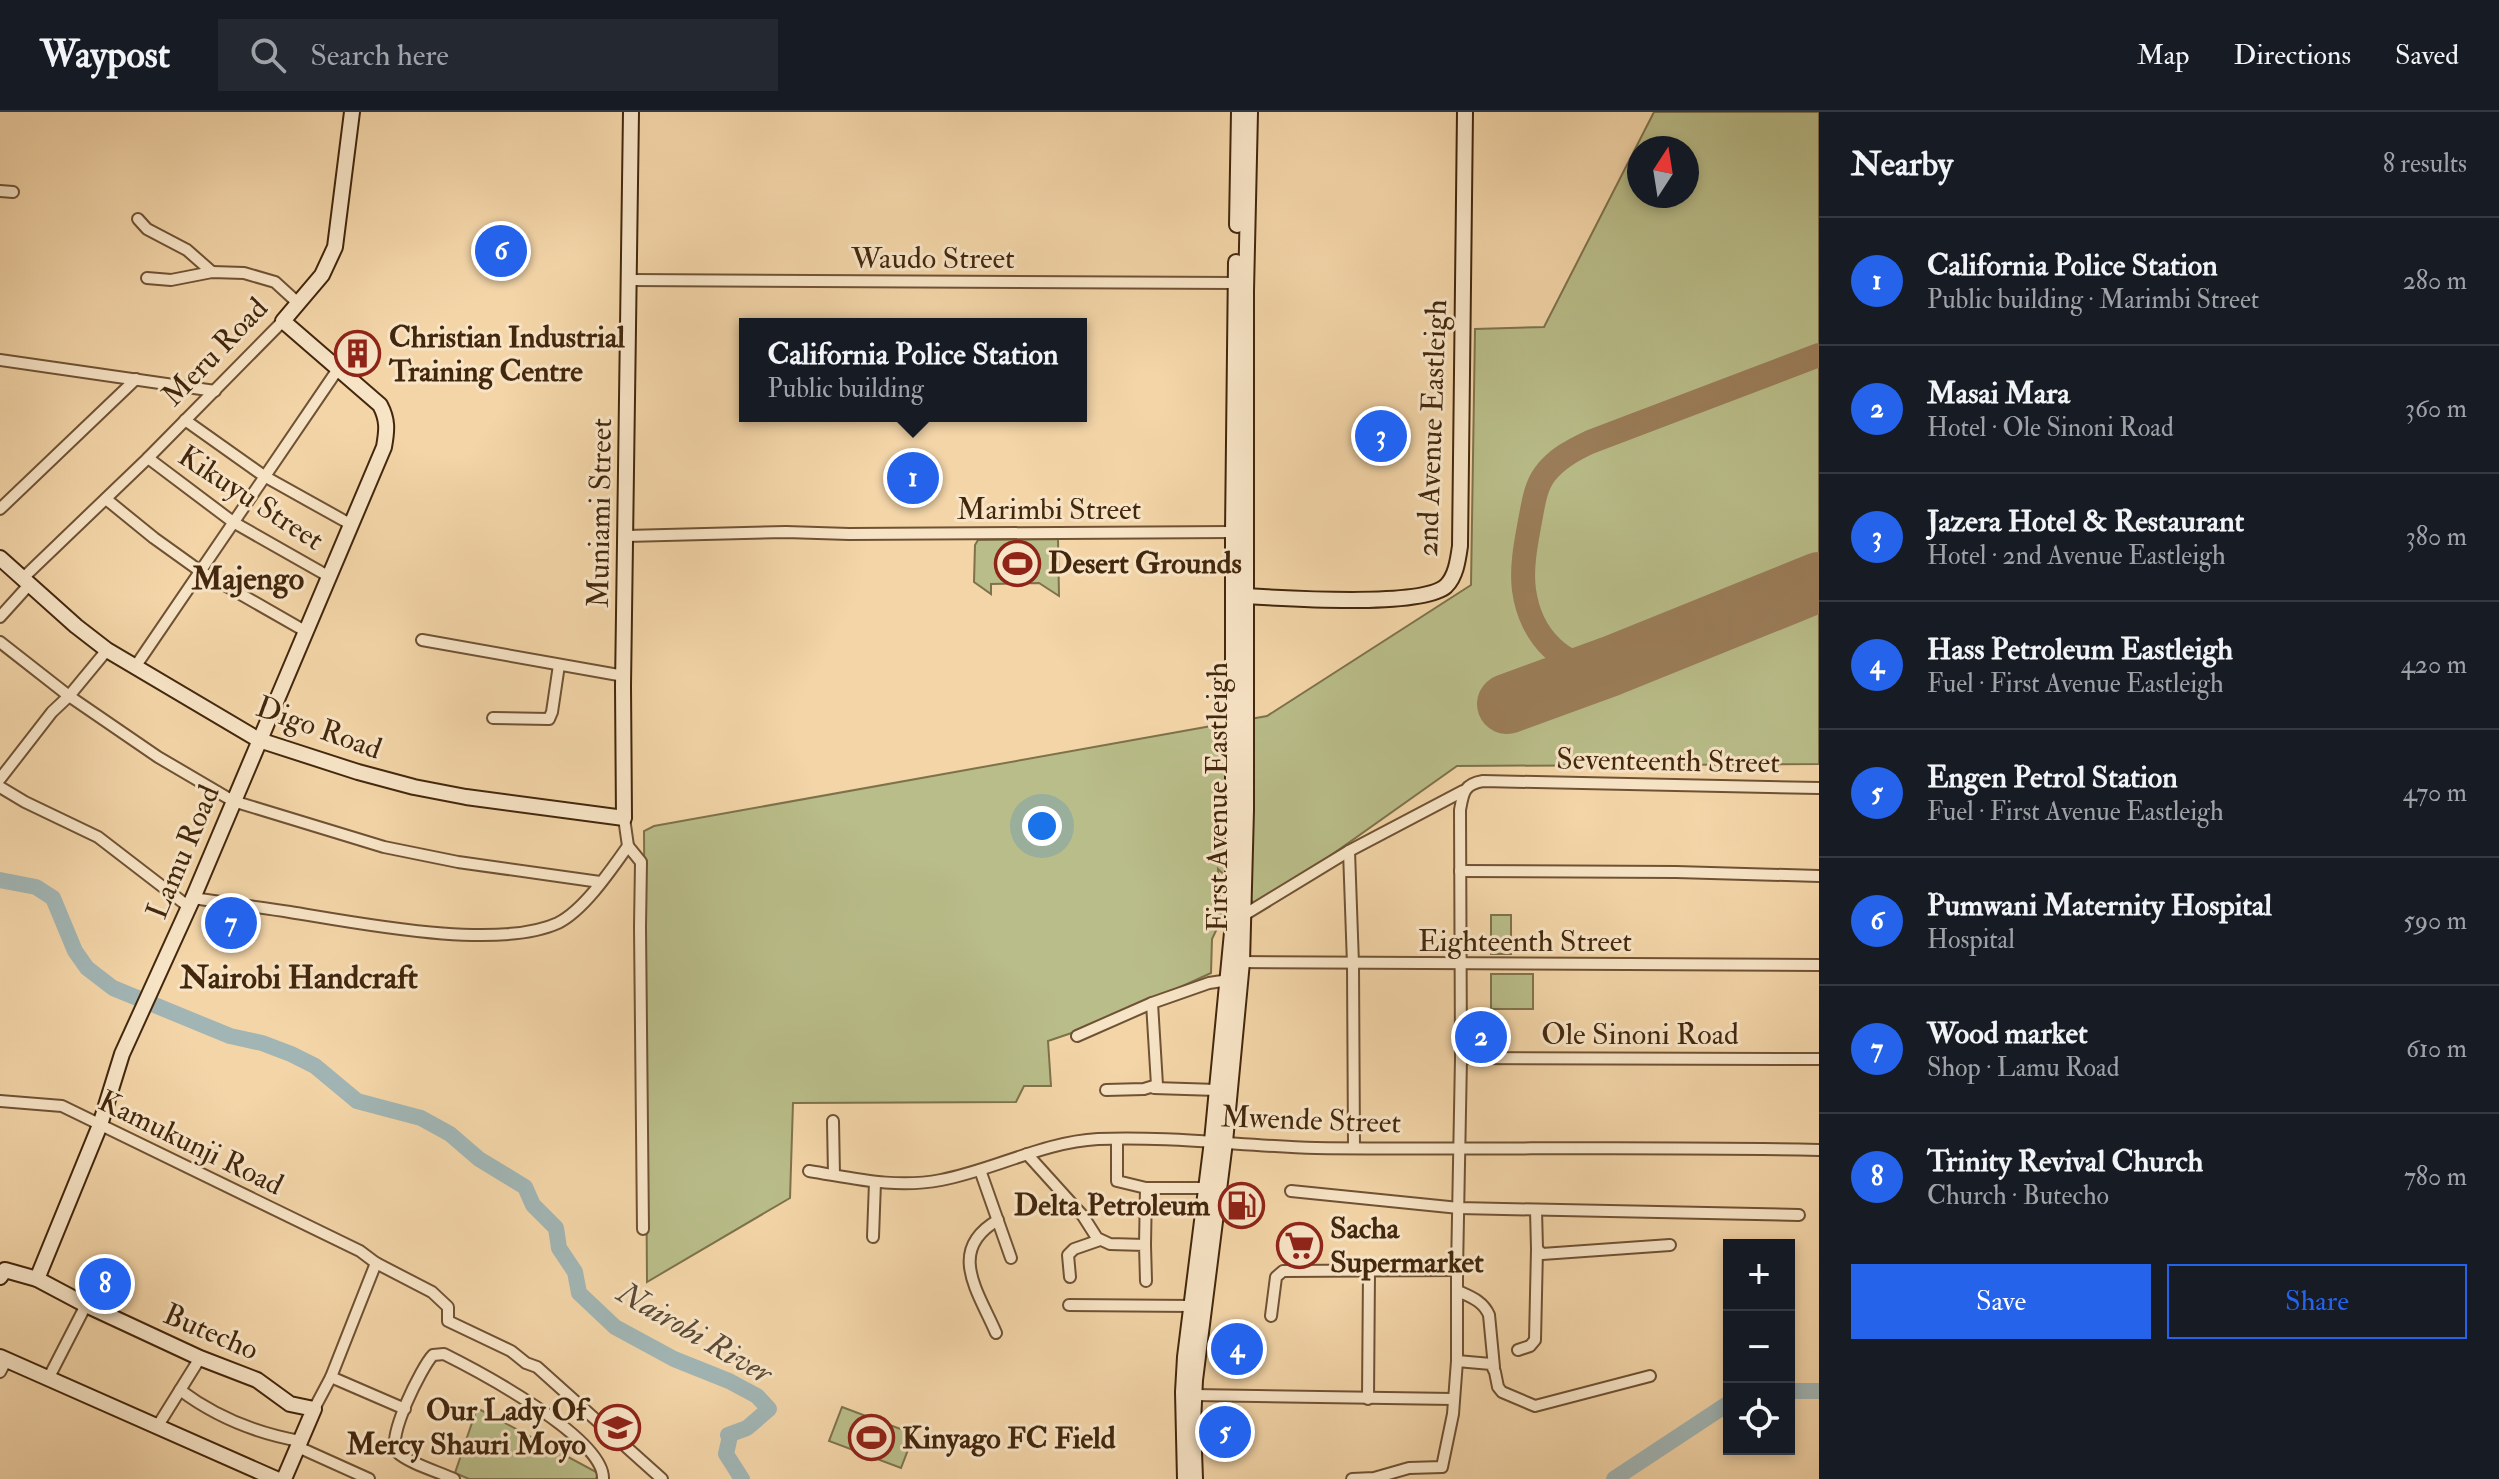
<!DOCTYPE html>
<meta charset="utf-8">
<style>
body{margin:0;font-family:"IM FELL Double Pica",serif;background:#242831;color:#f1f3f6}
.controls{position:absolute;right:24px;bottom:24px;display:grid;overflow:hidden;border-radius:0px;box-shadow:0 4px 12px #0003}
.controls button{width:72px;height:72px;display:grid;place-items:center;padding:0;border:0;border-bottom:2px solid #363941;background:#171b24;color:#f1f3f6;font:40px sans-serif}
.compass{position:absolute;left:1627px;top:24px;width:72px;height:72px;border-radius:50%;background:#171b24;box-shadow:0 4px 12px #0003;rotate:12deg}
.you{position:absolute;left:1042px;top:714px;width:28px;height:28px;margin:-20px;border:6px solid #fff;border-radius:50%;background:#1a73e8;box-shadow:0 0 0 12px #1a73e833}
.badge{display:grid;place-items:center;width:52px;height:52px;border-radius:50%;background:#2563eb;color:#fff;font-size:26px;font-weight:700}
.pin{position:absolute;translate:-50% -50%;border:4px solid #fff;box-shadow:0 2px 8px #0006}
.popup{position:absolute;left:739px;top:206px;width:348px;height:104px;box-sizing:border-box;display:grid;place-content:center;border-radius:0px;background:#171b24;filter:drop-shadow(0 2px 6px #0005);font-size:26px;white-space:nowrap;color:#9ea1a6}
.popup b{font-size:30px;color:#f1f3f6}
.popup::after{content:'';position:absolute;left:50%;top:100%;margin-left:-16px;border:16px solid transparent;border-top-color:#171b24}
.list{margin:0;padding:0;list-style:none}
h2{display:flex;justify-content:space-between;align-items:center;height:104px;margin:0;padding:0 32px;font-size:34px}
h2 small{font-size:26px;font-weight:400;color:#9ea1a6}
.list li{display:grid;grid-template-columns:52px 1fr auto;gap:24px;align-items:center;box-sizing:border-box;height:128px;padding:0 32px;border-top:2px solid #363941}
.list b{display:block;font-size:30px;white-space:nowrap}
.list p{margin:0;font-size:26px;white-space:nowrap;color:#9ea1a6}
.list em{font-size:26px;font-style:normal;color:#9ea1a6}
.actions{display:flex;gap:16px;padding:24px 32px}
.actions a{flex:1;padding:18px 0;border:2px solid #2563eb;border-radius:0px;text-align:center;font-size:28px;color:#2563eb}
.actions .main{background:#2563eb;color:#fff}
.icon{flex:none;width:44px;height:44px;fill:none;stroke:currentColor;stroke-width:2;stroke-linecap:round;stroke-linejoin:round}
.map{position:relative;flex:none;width:1819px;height:1367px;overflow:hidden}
header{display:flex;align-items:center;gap:48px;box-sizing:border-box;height:112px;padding:0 40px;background:#171b24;border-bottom:2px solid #363941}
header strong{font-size:38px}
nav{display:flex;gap:44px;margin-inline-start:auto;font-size:28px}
.search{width:560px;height:72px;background:#242831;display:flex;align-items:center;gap:20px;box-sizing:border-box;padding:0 28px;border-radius:0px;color:#9ea1a6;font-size:30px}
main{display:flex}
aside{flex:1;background:#171b24}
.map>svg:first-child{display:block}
.green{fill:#b9bd89;stroke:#7e724b;stroke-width:2;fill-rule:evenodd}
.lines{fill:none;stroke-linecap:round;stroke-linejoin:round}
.river{stroke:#a1b5b4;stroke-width:16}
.taxiway{stroke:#9b7e5a;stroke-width:24}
.runway{stroke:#9b7e5a;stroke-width:60}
.street-casing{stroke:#6f5234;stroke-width:14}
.secondary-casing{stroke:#43270d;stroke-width:18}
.street{stroke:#f7e4c6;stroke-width:10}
.secondary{stroke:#f7e4c6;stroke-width:14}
.labels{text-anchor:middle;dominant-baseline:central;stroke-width:6;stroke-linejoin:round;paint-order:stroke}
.street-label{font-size:30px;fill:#43270d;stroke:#f7e4c6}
.poi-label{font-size:30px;font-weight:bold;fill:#43270d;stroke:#f7e4c6;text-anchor:start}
.neighbourhood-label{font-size:32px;font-weight:bold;fill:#43270d;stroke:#f7e4c6}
.water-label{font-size:32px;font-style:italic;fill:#5a4a37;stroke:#f7e4c6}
</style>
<header>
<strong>Waypost</strong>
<div class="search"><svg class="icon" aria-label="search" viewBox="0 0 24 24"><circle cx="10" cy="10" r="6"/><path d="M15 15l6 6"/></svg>Search here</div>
<nav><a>Map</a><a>Directions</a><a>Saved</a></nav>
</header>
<main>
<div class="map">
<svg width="1819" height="1367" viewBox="0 0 1819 1367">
<rect width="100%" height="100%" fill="#f3d5a8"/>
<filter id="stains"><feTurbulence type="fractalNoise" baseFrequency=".0025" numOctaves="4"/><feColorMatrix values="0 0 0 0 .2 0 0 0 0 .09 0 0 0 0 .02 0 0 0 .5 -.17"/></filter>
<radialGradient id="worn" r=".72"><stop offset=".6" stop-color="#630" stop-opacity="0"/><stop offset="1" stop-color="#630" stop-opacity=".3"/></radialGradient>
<g class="green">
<path d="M1654,0H1819V652L1457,654L1258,795L1218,757L1221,808L1212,827L1211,861L1104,910L1048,929L1051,974H1024L1016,990L793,991L790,1086L647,1170L644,719L654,714L1267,604L1471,473L1475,217L1544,215ZM1639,36H1687V84H1639Z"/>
<path d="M1058,427L1059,484L1039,471L991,472V482L974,470L975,433L978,428Z"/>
<rect x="1491" y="803" width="20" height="39"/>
<rect x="1491" y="862" width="42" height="35"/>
<path d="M842,1295L914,1322L901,1356L829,1329Z"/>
<path d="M477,1296L598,1361L596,1367H469L455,1361Z"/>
</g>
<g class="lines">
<g class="river">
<path d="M0,768L36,775L53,786L75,839L87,856L113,876L230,924L262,931L291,942L315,954L357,989L421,1006L450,1022L479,1047L525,1075L533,1093L556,1116L559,1136L575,1160L579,1181L615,1215L674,1247L729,1269L757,1284L769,1297L747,1316L728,1323L730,1324L726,1342L742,1367"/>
<path d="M1789,1279H1819"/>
<path d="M1614,1367L1729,1291"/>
</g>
<path class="taxiway" d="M1611,554C1564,562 1530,523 1524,478C1521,455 1526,431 1530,409C1533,394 1535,375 1545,362C1556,347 1573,338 1590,330L1819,243"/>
<path class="runway" d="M1507,592L1611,554L1819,470"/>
<defs>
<g id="street">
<path d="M0,79L13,80"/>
<path d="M138,107L147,117L187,138L212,160"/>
<path d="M147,166L171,168L212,160L244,161L275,170L298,191"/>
<path d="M630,168L1236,171"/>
<path d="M0,248L215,279"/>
<path d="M185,308L264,364L350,412"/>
<path d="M148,346L233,410L328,464"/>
<path d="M106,387L154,426L200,459L305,519"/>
<path d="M0,397L136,267"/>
<path d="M626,424L786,420L849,422L1233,420"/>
<path d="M22,467L148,346L283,209"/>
<path d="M0,505L28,474"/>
<path d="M422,528L624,564"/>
<path d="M0,530L69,584L158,645L233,689L384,735L458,750L600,770"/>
<path d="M135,555L338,257"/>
<path d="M493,606L549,607L552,600L559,553"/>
<path d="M0,667L52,600L69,584L107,538"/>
<path d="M0,675L25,690L98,725L189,795"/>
<path d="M628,734L641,750L640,815L643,1117"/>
<path d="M1349,739L1353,852L1354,1035"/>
<path d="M1460,759L1676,760L1819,764"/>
<path d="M193,786C226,791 258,795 290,800C358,811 497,839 558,811C584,798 611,758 628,734L624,706"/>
<path d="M1244,803L1349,739L1463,679"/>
<path d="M1237,850L1819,853"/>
<path d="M1077,924L1152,891"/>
<path d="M1461,946L1819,947"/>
<path d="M1154,976L1217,978"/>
<path d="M1106,978L1144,977L1157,973L1152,891L1209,871L1229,868"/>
<path d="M0,989L62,994L360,1139L376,1151L432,1180L448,1195V1209L511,1239L526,1251L537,1255L662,1367"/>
<path d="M833,1009L834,1063"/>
<path d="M1117,1027V1069L1146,1076L1145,1133"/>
<path d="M1027,1042L1083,1104L1097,1126L1110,1132L1145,1133L1146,1169"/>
<path d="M980,1058L1011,1146"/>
<path d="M809,1059C853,1066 895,1077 941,1068C994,1058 1043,1030 1098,1027C1171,1024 1244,1034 1316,1036C1484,1038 1651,1034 1819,1038"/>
<path d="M1146,1076H1206"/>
<path d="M1291,1079L1459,1096L1799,1103"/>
<path d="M1536,1098L1537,1137L1542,1142L1670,1133"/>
<path d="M873,1125L875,1070"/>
<path d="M1070,1165L1068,1143L1074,1137L1100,1128"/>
<path d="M1458,1179C1471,1185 1483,1189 1489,1203L1494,1255"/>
<path d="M1069,1193L1192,1194"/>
<path d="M1271,1204L1276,1165L1283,1159L1457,1158L1461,946L1460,698C1463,681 1464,672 1483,669L1819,676"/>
<path d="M996,1221C978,1179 946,1138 998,1108"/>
<path d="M1518,1238L1530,1234L1535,1228L1537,1137"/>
<path d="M1457,1249L1491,1252L1495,1260L1498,1275L1502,1280L1535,1294L1650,1264"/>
<path d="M0,1260L6,1249"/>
<path d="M331,1265L405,1297"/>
<path d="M48,1267L86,1193"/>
<path d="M180,1278C216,1305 255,1321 300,1329"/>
<path d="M1194,1283L1453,1287"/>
<path d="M1368,1287L1369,1160"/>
<path d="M314,1297L331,1265L376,1151"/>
<path d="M157,1315L200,1246"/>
<path d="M298,1335L369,1367"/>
<path d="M454,1367C439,1360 408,1351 397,1340C385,1328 422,1254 433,1243L444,1242C478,1259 605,1326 603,1367"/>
<path d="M1352,1367L1374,1366L1409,1356L1442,1355L1453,1302L1457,1249V1158"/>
</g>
<g id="secondary">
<path d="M1237,113L1239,0"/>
<path d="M0,446L76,514L107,538L259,628L358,660L414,675L466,685L624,706L623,574L631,0"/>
<path d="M1244,484C1281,486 1422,496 1446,474C1456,464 1458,448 1460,434L1465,0"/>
<path d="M0,1165L5,1158L37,1167L86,1193L200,1246L257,1268L290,1292L314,1297L284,1367"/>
<path d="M37,1167L100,1013L122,942L193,786L384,335C387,318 388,308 380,293L283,209L322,163L335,135L352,0"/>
<path d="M0,1245L276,1367"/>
<path d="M1185,1367L1183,1280L1185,1245L1212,1029L1233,810V420L1236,150"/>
<path d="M1195,1367L1193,1311L1195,1268L1225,1030L1242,850L1246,698V179L1250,0"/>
</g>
</defs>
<use href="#street" class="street-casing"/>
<use href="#secondary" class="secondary-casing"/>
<use href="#street" class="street"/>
<use href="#secondary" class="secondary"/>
</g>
<defs>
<symbol id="building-ring" viewBox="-11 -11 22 22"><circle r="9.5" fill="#f7e4c6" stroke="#8f2418" stroke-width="1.5"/><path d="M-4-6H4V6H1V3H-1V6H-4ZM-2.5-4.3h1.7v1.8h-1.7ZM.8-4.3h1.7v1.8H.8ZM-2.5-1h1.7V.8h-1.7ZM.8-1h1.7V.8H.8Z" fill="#8f2418"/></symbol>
<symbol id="stadium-ring" viewBox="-11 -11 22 22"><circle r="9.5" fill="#f7e4c6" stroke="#8f2418" stroke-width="1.5"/><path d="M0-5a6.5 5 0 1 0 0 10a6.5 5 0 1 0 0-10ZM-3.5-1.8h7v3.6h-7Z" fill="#8f2418"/></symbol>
<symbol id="fuel-ring" viewBox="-11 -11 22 22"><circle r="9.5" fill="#f7e4c6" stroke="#8f2418" stroke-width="1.5"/><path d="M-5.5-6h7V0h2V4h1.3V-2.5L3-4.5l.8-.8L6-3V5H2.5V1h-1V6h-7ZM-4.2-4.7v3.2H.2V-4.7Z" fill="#8f2418"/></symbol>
<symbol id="supermarket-ring" viewBox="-11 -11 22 22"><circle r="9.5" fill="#f7e4c6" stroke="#8f2418" stroke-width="1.5"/><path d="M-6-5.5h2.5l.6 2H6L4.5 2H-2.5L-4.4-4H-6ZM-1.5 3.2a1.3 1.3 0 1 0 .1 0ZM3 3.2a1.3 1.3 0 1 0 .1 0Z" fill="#8f2418"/></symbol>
<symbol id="school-ring" viewBox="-11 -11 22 22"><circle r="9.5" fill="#f7e4c6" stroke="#8f2418" stroke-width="1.5"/><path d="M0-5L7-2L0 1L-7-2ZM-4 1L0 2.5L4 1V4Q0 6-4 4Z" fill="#8f2418"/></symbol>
</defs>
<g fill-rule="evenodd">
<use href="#building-ring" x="332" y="216" width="51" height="51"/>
<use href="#stadium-ring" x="992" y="426" width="51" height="51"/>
<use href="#fuel-ring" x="1216" y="1068" width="51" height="51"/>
<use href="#supermarket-ring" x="1274" y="1108" width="51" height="51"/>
<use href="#school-ring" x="592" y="1290" width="51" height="51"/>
<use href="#stadium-ring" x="846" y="1300" width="51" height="51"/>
</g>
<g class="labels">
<g class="street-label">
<text x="933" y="146">Waudo Street</text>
<text transform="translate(215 240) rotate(-46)">Meru Road</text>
<text transform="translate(1432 316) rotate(-88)">2nd Avenue Eastleigh</text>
<text transform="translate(251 386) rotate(33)">Kikuyu Street</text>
<text x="1049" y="397">Marimbi Street</text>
<text transform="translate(600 401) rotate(-89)">Muniami Street</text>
<text transform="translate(319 616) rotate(20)">Digo Road</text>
<text transform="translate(1668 649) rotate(1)">Seventeenth Street</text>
<text transform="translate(1217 685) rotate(-90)">First Avenue Eastleigh</text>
<text transform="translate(183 740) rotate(-67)">Lamu Road</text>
<text x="1525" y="829">Eighteenth Street</text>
<text x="1640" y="922">Ole Sinoni Road</text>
<text transform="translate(1311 1008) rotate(2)">Mwende Street</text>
<text transform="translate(191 1031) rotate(26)">Kamukunji Road</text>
<text transform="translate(211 1220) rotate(23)">Butecho</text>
</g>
<g class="poi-label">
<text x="389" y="225">Christian Industrial<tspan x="389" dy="34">Training Centre</tspan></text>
<text x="1048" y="451">Desert Grounds</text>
<text x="1210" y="1093" text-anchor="end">Delta Petroleum</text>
<text x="1330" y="1116">Sacha<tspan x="1330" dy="34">Supermarket</tspan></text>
<text x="586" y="1298" text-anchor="end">Our Lady Of<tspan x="586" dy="34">Mercy Shauri Moyo</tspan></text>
<text x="902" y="1326">Kinyago FC Field</text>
</g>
<g class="neighbourhood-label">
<text x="248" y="467">Majengo</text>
<text x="299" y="866">Nairobi Handcraft</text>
</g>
<g class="water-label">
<text transform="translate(695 1221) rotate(30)">Nairobi River</text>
</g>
</g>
<rect width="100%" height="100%" filter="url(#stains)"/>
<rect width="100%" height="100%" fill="url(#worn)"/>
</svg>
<div class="controls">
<button>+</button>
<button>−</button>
<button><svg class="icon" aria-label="locate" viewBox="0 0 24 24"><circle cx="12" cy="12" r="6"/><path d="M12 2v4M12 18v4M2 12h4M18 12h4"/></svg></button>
</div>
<svg class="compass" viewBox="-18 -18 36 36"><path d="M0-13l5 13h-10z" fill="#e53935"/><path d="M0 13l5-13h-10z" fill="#9ea1a6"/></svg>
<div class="you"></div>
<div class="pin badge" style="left:913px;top:366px">1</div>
<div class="popup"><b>California Police Station</b>Public building</div>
<div class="pin badge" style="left:1481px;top:925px">2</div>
<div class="pin badge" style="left:1381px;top:324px">3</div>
<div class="pin badge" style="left:1237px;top:1237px">4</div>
<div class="pin badge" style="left:1225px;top:1320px">5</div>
<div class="pin badge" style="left:501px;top:139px">6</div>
<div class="pin badge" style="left:231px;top:811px">7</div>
<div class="pin badge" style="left:105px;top:1172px">8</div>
</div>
<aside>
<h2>Nearby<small>8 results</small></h2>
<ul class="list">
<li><span class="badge">1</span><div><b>California Police Station</b><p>Public building · Marimbi Street</p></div><em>280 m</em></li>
<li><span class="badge">2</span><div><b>Masai Mara</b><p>Hotel · Ole Sinoni Road</p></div><em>360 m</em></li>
<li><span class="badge">3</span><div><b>Jazera Hotel &amp; Restaurant</b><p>Hotel · 2nd Avenue Eastleigh</p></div><em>380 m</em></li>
<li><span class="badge">4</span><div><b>Hass Petroleum Eastleigh</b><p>Fuel · First Avenue Eastleigh</p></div><em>420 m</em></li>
<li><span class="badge">5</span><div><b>Engen Petrol Station</b><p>Fuel · First Avenue Eastleigh</p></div><em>470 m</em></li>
<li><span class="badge">6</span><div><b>Pumwani Maternity Hospital</b><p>Hospital</p></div><em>590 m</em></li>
<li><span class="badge">7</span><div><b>Wood market</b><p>Shop · Lamu Road</p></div><em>610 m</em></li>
<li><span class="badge">8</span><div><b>Trinity Revival Church</b><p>Church · Butecho</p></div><em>780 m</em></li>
</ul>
<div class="actions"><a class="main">Save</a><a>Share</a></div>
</aside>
</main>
